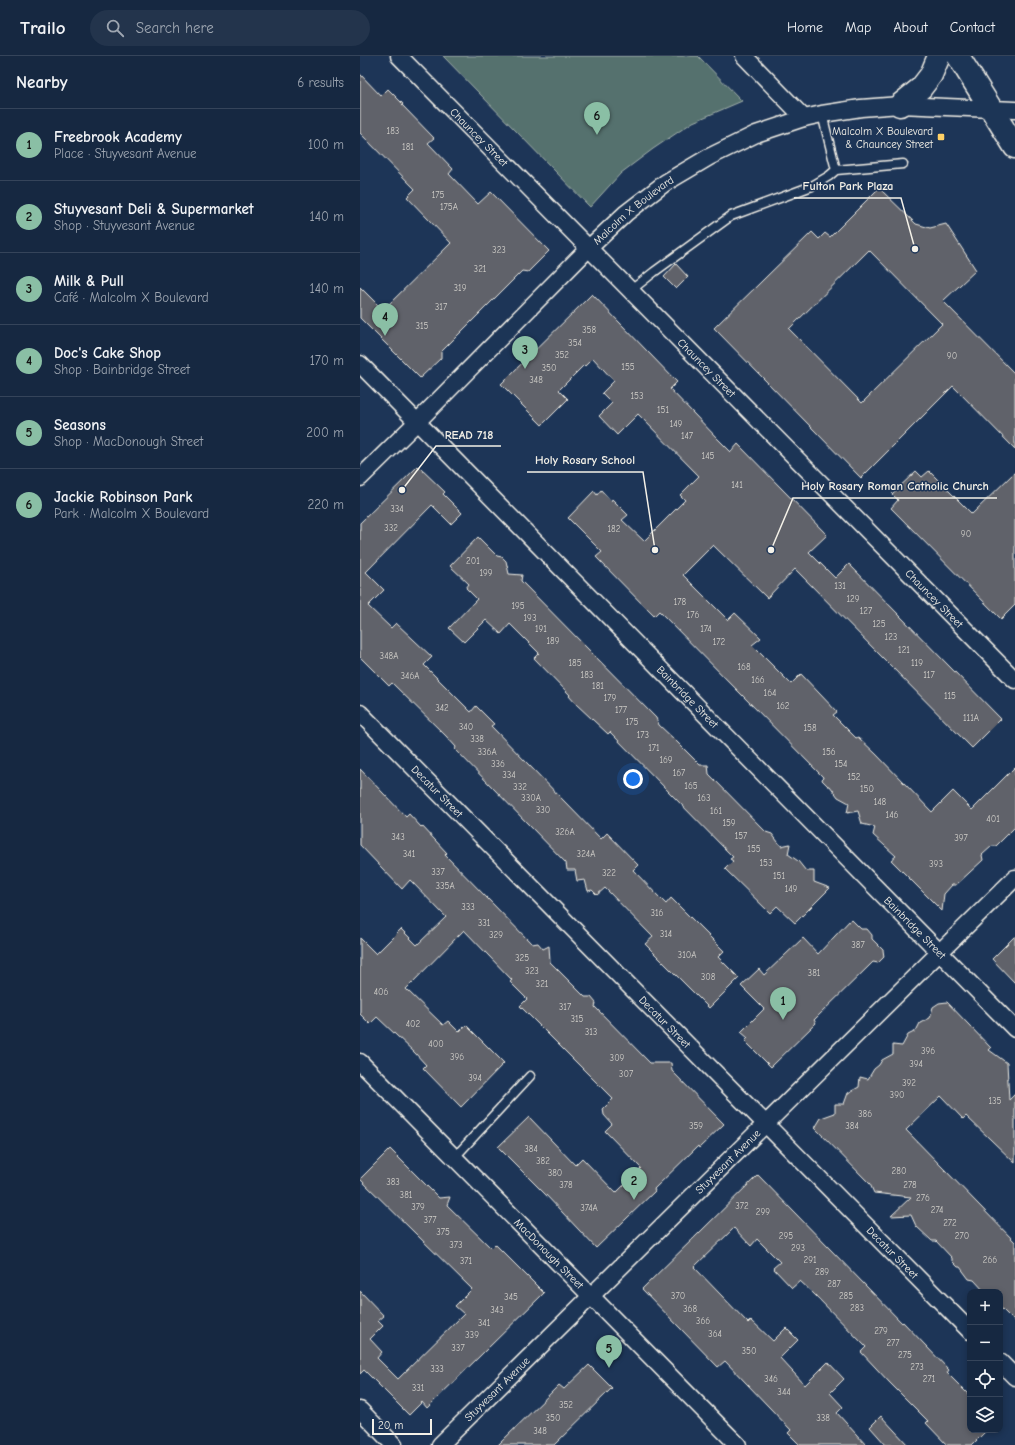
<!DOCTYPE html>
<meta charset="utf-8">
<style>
body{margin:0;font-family:"Comic Neue",sans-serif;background:#23344c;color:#f1f3f6}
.controls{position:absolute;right:12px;bottom:12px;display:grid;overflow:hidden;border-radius:8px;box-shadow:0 2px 6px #0003}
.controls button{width:36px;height:36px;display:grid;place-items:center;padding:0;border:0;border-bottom:1px solid #35445a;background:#162841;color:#f1f3f6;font:20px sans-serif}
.scale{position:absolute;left:12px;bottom:10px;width:60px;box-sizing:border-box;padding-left:4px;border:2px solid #f4f1e8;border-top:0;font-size:11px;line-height:14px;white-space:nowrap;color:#f4f1e8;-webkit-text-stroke:3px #1d3557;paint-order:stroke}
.you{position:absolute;left:273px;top:723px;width:14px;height:14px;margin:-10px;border:3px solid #fff;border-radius:50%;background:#1a73e8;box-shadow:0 0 0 6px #1a73e833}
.badge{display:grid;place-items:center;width:26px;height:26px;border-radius:50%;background:#8abfa5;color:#111;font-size:13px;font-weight:700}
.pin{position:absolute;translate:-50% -33px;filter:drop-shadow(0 1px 2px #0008)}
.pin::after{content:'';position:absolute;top:21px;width:14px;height:12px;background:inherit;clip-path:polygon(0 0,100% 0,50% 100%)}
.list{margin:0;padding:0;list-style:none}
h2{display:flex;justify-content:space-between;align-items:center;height:52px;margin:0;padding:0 16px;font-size:17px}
h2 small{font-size:13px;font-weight:400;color:#9ea6b1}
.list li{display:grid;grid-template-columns:26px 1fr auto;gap:12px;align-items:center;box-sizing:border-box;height:72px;padding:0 16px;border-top:1px solid #35445a}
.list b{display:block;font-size:15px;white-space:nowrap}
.list p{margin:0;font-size:13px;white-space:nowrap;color:#9ea6b1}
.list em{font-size:13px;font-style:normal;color:#9ea6b1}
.icon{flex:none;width:22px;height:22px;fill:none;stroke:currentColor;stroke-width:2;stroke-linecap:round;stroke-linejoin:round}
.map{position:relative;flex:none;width:655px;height:1389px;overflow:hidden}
header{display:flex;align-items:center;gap:24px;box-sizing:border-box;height:56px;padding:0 20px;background:#162841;border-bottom:1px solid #35445a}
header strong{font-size:19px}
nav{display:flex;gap:22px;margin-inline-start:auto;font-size:14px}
.search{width:280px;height:36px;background:#23344c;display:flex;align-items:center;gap:10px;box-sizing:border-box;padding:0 14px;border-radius:22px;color:#9ea6b1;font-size:15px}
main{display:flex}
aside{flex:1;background:#162841}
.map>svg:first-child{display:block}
.green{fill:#54716e;stroke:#a4b1ab}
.building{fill:#60626a;stroke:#f4f1e8;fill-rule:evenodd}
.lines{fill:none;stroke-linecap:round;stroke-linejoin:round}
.lane-casing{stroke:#f4f1e8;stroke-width:11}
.street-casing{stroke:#f4f1e8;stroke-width:19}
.secondary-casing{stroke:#f4f1e8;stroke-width:25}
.lane{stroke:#1d3557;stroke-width:8}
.street{stroke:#1d3557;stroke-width:16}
.secondary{stroke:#1d3557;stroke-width:22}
.poi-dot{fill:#ffd166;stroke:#1d3557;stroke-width:1.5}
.labels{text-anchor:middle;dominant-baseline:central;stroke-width:3;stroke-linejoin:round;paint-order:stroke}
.number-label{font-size:9px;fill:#cfcdc8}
.poi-label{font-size:11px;fill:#f4f1e8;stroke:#1d3557;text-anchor:end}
.street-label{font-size:11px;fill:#f4f1e8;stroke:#1d3557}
.leader{fill:none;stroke:#f4f1e8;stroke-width:1.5}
.callout-dot{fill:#f4f1e8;stroke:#1d3557;stroke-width:1.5}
.callout-label{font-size:12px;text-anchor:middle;font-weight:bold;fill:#f4f1e8;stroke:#1d3557;stroke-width:3;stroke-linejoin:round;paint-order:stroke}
</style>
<header>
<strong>Trailo</strong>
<div class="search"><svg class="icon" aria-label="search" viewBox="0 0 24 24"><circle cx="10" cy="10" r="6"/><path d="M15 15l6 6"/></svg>Search here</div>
<nav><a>Home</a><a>Map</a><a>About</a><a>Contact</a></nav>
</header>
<main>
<aside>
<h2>Nearby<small>6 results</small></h2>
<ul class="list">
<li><span class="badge">1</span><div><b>Freebrook Academy</b><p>Place · Stuyvesant Avenue</p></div><em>100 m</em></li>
<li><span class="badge">2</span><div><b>Stuyvesant Deli &amp; Supermarket</b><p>Shop · Stuyvesant Avenue</p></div><em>140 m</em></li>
<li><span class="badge">3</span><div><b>Milk &amp; Pull</b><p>Café · Malcolm X Boulevard</p></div><em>140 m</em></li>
<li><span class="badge">4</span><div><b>Doc's Cake Shop</b><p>Shop · Bainbridge Street</p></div><em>170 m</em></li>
<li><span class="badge">5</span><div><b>Seasons</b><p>Shop · MacDonough Street</p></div><em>200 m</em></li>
<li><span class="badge">6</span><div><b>Jackie Robinson Park</b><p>Park · Malcolm X Boulevard</p></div><em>220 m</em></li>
</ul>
</aside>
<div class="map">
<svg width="655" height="1389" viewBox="0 0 655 1389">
<rect width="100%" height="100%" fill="#1d3557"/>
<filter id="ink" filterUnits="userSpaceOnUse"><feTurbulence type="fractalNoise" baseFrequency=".025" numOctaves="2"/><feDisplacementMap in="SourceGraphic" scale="8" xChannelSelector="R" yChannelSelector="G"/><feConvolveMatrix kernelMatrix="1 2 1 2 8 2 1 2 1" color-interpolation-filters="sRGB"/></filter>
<g filter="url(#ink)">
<path class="green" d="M83,0H338L382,45L333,66L293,93L261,117L230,151Z"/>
<g class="building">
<path d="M0,18L21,40L28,33L43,48L42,49L74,82L68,87L93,113L89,118L118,148L131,136L189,195L168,216L162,215L81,296V302L60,322L0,262V231L23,254L91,187L47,141L55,133L0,77Z"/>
<path d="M519,132L556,168L570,172L586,168L616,214L583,245L655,318V393L593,330L501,422L354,272L452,176L459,183L465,177L470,181ZM509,194L582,268L502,347L429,273Z"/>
<path d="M316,208L328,221L316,233L304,221Z"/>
<path d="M232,238L317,326L310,333L357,382L371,396L378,388L467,479L449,496L475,522L489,508L641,663L612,692L435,513L407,542L353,489L323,519L368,564L375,557L401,582L392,589L431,628L441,618L477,656L473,659L496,682L498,681L516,698L572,756L593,735L612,754L655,711V771L636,790H632L622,799L623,804L596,829H592L584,838L582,855L531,804L536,800L513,779L515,771L502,768L498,755L487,757L489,747L478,741L470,730H468L462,724L463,721L299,555L294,560L236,501L242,496L208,462L234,435L237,439L241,434L251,445L252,443L268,459L262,464L284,485L325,444L320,439L339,420L278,358L257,379L239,360L252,347L242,337L254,325L233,302L225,310L224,309L199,334L208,343L182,369L141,328Z"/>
<path d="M58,410L85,436L83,438L102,457L91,468L72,449L6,516L24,534L8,550L31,572L36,567L72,601L64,609L111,656L116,650L134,668L131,670L241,783L247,777L278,809L273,814L300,842L306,848L311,842L364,895L358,901L379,922L349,952L285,888L293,881L245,832L237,839L232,834L228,835L225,824L217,825L215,814H207L206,807L95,693L96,691L86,680L32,627L29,630L0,601V467Z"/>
<path d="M556,415L562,421L569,415L612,458L655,416V549L641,563L531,452L538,444L532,438Z"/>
<path d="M118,481L137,500L142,501L146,505L149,518L162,519L161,525L296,662L299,669L315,684L340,709H348L349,718L406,776L412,778L421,790L430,788L428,798L438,805L446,815H454V826L470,832L435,867L417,850L410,857L365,813L373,805L370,803L373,801L250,676L248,678L216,648L209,640L210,639L174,602L179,597L150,568L141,578L126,564L104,586L89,572L117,543L106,532L109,528L90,510Z"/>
<path d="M0,713L46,761L49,758L61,771L62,770L87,797L85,799L172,888L178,887L183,893L189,890L190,906L225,941H231L236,947L235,951L290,1007H311L312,1015L364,1068L339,1092L338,1090L294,1133L295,1135L236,1192L185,1138L138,1091L169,1061L215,1109L222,1102L256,1137L281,1112L245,1075L252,1068L244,1059L243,1053L253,1043L160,950L167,943L150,926L152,924L104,874L46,933L83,969L88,965L99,976L106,969L144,1007L101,1051L63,1012L66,1009L55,997L17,961L10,968L0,958V882L16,898L41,873L57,889L86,861L50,824L42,833L0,789Z"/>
<path d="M491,863L501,873H507L512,879V883L523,894L524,901L518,907L513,906L454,964L456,967L411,1011L385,985L388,982L381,976L404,953L381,930L399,913L404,919L443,882L458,898Z"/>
<path d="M655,880V927L632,903Z"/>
<path d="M587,946L631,992L629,994L647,1007L649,1044L655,1038V1107L606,1060L603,1063L581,1040L546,1074L655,1186V1266L640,1251V1236H625L614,1224L609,1223L600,1211H598L592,1205V1202L576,1185H572L556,1170L551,1159L531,1160L551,1141L514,1137L510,1128L455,1072L461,1062L475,1057V1048H484L488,1037L499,1031L500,1021L508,1023L514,1013L519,1009L522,1004L533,998V989L542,990L548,979L556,975L560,967L570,962L573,951L579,947Z"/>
<path d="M30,1093L79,1142L90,1141L87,1149L131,1192L135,1188L184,1237L67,1352L62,1346L49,1359L4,1314L0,1318V1235L24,1260L18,1265L23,1270L10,1283L22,1296L17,1302L38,1323L104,1258L95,1250L112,1233L0,1123Z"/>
<path d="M398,1119L542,1267L543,1266L589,1314L587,1317L610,1340V1374H627L612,1389H587L566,1367L568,1365L530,1327L501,1296L506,1291L453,1237L440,1225L432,1232L413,1212L420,1206L397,1183L391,1190L374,1172L334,1211L388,1267L391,1264L413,1285L426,1272L438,1284L420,1302L445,1329L468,1306L484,1323L470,1337L483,1351L477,1357L506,1389H440L428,1377L431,1374L365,1305L358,1311L282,1233Z"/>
<path d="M229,1309L252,1332L194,1389H138L199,1329L204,1333Z"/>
<path d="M521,1360L548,1389H526L510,1371Z"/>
</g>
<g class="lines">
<defs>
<g id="lane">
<path d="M462,58L476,114"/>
<path d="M270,235L294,216L371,160L452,130L469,120L476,114L543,108"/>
<path d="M94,1102L170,1020"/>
</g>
<g id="street">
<path id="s1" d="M39,0L655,624"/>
<path d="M384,0L444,62"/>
<path id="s2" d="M0,308L655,973"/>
<path id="s3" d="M0,422L57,366L229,192L266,157L305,127L349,101L396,78L444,62L462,58L501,52L540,49L655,54"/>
<path id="s4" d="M0,657L610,1275"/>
<path id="s5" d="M0,1006L378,1389"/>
<path d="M640,1306L655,1321"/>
<path d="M0,1354L34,1389"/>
<path id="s6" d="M80,1389L655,822"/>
</g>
<g id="secondary">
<path d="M598,0L655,91"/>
<path d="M540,49L561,32L571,19L579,0"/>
</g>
</defs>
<use href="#lane" class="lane-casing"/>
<use href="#street" class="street-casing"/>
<use href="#secondary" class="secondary-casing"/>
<use href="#lane" class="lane"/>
<use href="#street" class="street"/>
<use href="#secondary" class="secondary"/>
</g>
</g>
<rect class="poi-dot" x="577" y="77" width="8" height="8" rx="2"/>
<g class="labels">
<g class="number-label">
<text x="33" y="75">183</text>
<text x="48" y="91">181</text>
<text x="78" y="139">175</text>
<text x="89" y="151">175A</text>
<text x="139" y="194">323</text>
<text x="120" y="213">321</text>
<text x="100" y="232">319</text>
<text x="81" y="251">317</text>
<text x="62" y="270">315</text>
<text x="229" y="274">358</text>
<text x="215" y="287">354</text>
<text x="202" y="299">352</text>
<text x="592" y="300">90</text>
<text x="268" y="311">155</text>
<text x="189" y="312">350</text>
<text x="176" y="324">348</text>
<text x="277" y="340">153</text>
<text x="303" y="354">151</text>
<text x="316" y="368">149</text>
<text x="327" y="380">147</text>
<text x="348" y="400">145</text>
<text x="377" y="429">141</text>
<text x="37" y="453">334</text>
<text x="31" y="472">332</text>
<text x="254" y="473">182</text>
<text x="606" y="478">90</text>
<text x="113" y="505">201</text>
<text x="126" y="517">199</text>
<text x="480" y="530">131</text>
<text x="493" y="543">129</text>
<text x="320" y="546">178</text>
<text x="158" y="550">195</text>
<text x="506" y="555">127</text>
<text x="333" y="559">176</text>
<text x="170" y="562">193</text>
<text x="519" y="568">125</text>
<text x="181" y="573">191</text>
<text x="346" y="573">174</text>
<text x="531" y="581">123</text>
<text x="193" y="585">189</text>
<text x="359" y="586">172</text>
<text x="544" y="594">121</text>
<text x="29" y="600">348A</text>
<text x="215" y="607">185</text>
<text x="557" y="607">119</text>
<text x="384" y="611">168</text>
<text x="227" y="619">183</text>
<text x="569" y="619">117</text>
<text x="50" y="620">346A</text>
<text x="398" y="624">166</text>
<text x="238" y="630">181</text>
<text x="410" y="637">164</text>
<text x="590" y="640">115</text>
<text x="250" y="642">179</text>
<text x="423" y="650">162</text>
<text x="82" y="652">342</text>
<text x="261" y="654">177</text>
<text x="611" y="662">111A</text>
<text x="272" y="666">175</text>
<text x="106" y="671">340</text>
<text x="450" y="672">158</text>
<text x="283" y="679">173</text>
<text x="117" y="683">338</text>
<text x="294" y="692">171</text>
<text x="127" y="696">336A</text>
<text x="469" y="696">156</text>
<text x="306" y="704">169</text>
<text x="138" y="708">336</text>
<text x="481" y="708">154</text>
<text x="319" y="717">167</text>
<text x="149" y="719">334</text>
<text x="494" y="721">152</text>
<text x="331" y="730">165</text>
<text x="160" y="731">332</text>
<text x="507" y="733">150</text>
<text x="171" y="742">330A</text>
<text x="344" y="742">163</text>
<text x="520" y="746">148</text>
<text x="183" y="754">330</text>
<text x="356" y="755">161</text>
<text x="532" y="759">146</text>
<text x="633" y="763">401</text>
<text x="369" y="767">159</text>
<text x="205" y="776">326A</text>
<text x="381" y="780">157</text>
<text x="38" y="781">343</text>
<text x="601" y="782">397</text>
<text x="394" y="793">155</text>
<text x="49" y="798">341</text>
<text x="226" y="798">324A</text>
<text x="406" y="807">153</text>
<text x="576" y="808">393</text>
<text x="78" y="816">337</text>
<text x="249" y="817">322</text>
<text x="419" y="820">151</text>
<text x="85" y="830">335A</text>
<text x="431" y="833">149</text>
<text x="108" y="851">333</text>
<text x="297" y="857">316</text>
<text x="124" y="867">331</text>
<text x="306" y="878">314</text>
<text x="136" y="879">329</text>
<text x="498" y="889">387</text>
<text x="327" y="899">310A</text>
<text x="162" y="902">325</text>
<text x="172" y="915">323</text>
<text x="454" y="917">381</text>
<text x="348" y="921">308</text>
<text x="182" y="928">321</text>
<text x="21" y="936">406</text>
<text x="205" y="951">317</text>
<text x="217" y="963">315</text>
<text x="53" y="968">402</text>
<text x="231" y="976">313</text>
<text x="76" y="988">400</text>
<text x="568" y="995">396</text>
<text x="97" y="1001">396</text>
<text x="257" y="1002">309</text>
<text x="556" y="1008">394</text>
<text x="266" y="1018">307</text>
<text x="115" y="1022">394</text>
<text x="549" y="1027">392</text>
<text x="537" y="1039">390</text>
<text x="635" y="1045">135</text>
<text x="505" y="1058">386</text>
<text x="336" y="1070">359</text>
<text x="492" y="1070">384</text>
<text x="171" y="1093">384</text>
<text x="183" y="1105">382</text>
<text x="539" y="1115">280</text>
<text x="195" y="1117">380</text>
<text x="33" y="1126">383</text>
<text x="206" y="1129">378</text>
<text x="550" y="1129">278</text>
<text x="46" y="1139">381</text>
<text x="563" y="1142">276</text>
<text x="382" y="1150">372</text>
<text x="58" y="1151">379</text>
<text x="229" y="1152">374A</text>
<text x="577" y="1154">274</text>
<text x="403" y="1156">299</text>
<text x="70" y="1164">377</text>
<text x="590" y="1167">272</text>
<text x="83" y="1176">375</text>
<text x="426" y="1180">295</text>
<text x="602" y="1180">270</text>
<text x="96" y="1189">373</text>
<text x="438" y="1192">293</text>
<text x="450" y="1204">291</text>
<text x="630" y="1204">266</text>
<text x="106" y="1205">371</text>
<text x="462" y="1216">289</text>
<text x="474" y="1228">287</text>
<text x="318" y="1240">370</text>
<text x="486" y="1240">285</text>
<text x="151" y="1241">345</text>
<text x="497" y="1252">283</text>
<text x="330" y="1253">368</text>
<text x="137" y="1254">343</text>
<text x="343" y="1265">366</text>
<text x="124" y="1267">341</text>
<text x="521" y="1275">279</text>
<text x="355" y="1278">364</text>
<text x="112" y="1279">339</text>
<text x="533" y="1287">277</text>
<text x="98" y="1292">337</text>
<text x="389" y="1295">350</text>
<text x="545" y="1299">275</text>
<text x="557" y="1311">273</text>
<text x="77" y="1313">333</text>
<text x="411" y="1323">346</text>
<text x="569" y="1323">271</text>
<text x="58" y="1332">331</text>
<text x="424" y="1336">344</text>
<text x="206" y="1349">352</text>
<text x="193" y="1362">350</text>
<text x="463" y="1362">338</text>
<text x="180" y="1375">348</text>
</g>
<g class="poi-label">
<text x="573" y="75">Malcolm X Boulevard<tspan x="573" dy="13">&amp; Chauncey Street</tspan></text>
</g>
<g class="street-label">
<text stroke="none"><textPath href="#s1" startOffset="114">Chauncey Street</textPath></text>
<text stroke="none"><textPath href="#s3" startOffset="383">Malcolm X Boulevard</textPath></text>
<text stroke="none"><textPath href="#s1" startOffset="438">Chauncey Street</textPath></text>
<text stroke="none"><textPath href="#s1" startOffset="762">Chauncey Street</textPath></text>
<text stroke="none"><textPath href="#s2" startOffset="467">Bainbridge Street</textPath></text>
<text stroke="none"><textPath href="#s4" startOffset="110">Decatur Street</textPath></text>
<text stroke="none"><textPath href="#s2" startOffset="791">Bainbridge Street</textPath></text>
<text stroke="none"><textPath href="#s4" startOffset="434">Decatur Street</textPath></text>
<text stroke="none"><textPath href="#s6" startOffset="404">Stuyvesant Avenue</textPath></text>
<text stroke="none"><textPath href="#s5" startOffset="269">MacDonough Street</textPath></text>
<text stroke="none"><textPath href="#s4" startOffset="758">Decatur Street</textPath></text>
<text stroke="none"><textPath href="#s6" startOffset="80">Stuyvesant Avenue</textPath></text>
</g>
</g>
<path class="leader" d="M555 193L541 142H434M42 434L76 390H141M295 494L283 416H167M411 494L433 442H637"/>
<g class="callout-dot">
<circle cx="555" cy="193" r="4"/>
<circle cx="42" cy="434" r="4"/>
<circle cx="295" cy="494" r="4"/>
<circle cx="411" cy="494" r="4"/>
</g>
<g class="callout-label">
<text x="488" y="134">Fulton Park Plaza</text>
<text x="109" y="383">READ 718</text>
<text x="225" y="408">Holy Rosary School</text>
<text x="535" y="434">Holy Rosary Roman Catholic Church</text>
</g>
</svg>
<div class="controls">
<button>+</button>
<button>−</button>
<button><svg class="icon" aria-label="locate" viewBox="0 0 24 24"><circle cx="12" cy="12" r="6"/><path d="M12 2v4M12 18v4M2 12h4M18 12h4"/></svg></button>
<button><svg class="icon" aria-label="layers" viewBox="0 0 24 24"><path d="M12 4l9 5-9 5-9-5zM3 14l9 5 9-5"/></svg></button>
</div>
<div class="scale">20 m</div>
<div class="you"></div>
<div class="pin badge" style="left:423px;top:964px">1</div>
<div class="pin badge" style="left:274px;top:1144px">2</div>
<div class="pin badge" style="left:165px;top:313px">3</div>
<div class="pin badge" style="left:25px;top:280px">4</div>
<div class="pin badge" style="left:249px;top:1312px">5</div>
<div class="pin badge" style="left:237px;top:79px">6</div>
</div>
</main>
